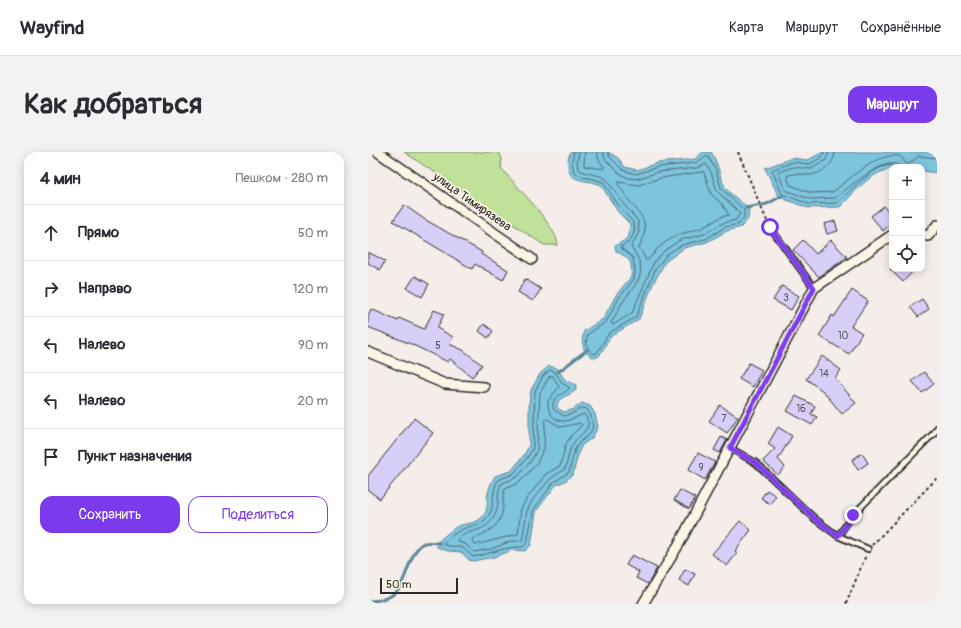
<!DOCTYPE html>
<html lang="ru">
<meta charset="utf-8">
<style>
body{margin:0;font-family:Pangolin,sans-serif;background:#f2f2f3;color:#2b2b33}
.controls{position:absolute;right:12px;top:12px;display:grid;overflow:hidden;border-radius:8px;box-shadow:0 2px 10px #0003}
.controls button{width:36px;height:36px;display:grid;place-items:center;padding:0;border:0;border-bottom:1px solid #e1e1e2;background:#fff;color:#2b2b33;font:20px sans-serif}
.scale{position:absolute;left:12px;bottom:10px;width:78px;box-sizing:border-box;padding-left:4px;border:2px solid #2b2b2b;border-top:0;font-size:11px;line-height:14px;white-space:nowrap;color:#2b2b2b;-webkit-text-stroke:3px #fcf5e5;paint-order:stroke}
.stop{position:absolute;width:12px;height:12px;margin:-9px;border:3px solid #7c3aed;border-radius:50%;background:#fff}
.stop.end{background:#7c3aed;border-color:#fff;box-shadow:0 1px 4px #0008}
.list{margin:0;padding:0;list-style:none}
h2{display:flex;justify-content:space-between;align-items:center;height:52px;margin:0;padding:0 16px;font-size:17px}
h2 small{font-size:13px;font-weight:400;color:#7c7c81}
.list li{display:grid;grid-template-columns:26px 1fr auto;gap:12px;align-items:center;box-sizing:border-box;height:56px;padding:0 16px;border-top:1px solid #e1e1e2}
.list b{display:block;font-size:15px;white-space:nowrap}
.list em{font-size:13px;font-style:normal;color:#7c7c81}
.actions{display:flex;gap:8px;padding:12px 16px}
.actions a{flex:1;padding:9px 0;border:1px solid #7c3aed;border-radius:12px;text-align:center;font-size:14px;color:#7c3aed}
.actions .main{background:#7c3aed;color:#fff}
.icon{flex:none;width:22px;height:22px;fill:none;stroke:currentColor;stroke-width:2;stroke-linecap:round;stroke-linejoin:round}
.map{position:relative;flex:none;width:569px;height:452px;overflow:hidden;border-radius:12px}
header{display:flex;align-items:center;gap:24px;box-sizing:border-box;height:56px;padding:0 20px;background:#fff;border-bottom:1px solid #e1e1e2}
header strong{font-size:19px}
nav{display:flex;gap:22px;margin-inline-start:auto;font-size:14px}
.intro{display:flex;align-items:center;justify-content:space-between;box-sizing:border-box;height:96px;padding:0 24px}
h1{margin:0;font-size:28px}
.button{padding:10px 18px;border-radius:12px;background:#7c3aed;color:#fff;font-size:14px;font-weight:700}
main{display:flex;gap:24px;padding:0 24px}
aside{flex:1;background:#fff;border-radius:12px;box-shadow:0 2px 10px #0003}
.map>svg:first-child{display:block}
.green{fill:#c0e19a;stroke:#768662}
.water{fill:#7dc4dd;stroke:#5c8796}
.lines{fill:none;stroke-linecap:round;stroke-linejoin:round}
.shore{stroke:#4c6872;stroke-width:1}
.stream{stroke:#5c8796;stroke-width:3}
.building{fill:#d8cff8;stroke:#2b2b2b}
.lane-casing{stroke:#2b2b2b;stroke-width:8}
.street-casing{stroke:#2b2b2b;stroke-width:12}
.path{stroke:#2b2b2b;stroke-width:2;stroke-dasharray:3 3;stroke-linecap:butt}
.lane{stroke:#fcf5e5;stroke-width:4.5}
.street{stroke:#fcf5e5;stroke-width:9}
.route{stroke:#7c3aed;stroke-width:5}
.labels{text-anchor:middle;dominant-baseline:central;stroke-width:3.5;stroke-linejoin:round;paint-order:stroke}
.number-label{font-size:10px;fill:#56545e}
.street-label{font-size:12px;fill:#2b2b2b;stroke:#fcf5e5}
</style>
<header>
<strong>Wayfind</strong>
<nav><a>Карта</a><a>Маршрут</a><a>Сохранённые</a></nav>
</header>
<div class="intro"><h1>Как добраться</h1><a class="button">Маршрут</a></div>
<main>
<aside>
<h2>4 мин<small>Пешком · 280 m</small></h2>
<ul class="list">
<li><svg class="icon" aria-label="ahead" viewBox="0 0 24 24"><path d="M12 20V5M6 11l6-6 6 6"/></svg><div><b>Прямо</b></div><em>50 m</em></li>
<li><svg class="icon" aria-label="right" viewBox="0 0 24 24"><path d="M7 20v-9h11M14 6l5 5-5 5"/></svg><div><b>Направо</b></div><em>120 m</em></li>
<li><svg class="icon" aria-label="left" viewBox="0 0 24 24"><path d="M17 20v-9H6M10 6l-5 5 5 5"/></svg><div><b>Налево</b></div><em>90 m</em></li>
<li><svg class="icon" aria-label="left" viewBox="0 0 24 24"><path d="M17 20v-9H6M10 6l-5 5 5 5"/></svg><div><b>Налево</b></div><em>20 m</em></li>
<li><svg class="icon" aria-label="arrive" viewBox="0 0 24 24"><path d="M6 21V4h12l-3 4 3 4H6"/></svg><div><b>Пункт назначения</b></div></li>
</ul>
<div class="actions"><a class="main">Сохранить</a><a>Поделиться</a></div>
</aside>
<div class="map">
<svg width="569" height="452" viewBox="0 0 569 452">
<rect width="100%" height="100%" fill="#f5ede9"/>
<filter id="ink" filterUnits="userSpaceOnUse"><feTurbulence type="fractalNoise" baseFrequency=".025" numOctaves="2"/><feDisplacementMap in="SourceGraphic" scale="8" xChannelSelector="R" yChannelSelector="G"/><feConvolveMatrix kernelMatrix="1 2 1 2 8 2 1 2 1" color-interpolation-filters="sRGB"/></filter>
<g filter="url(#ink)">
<path class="green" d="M36,0H130L134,6L133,16C146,32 189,74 190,93H176Z"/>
<g class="water">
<path d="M203,0H240L250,6L257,15L269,18L289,11L327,7L335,0H343C350,10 351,22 356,33C358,39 375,52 381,56L380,67L373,75L359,79L339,90L316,96L297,110L285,132L271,167L243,184L231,204L226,206L217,200L214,189L216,179L235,167L248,143L263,125C265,108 261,107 248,99L247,94L257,88L261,83L262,72L250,60L233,33C221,27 200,32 200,13C200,8 200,4 203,0Z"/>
<path d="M455,0H569V21L554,19V15H524V17C502,20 487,40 472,55L440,56L411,45L397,16L424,6L440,8Z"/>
<path d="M181,214L189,216L197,228L208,233V238C201,245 188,244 189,256L196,260L204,258L214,251L222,254L227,262L230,275L224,286L214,293L211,299L205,322L199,328L188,333L172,354L168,361L163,393L157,399L145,398L126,405L105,409L101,408L93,400L80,399L69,395V391C71,388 85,377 88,375C98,370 109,373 116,363C121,356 118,349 120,341C121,335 124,329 127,324L143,319L156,303L161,294V251L163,238L172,222Z"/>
</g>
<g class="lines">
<g class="shore">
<path d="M206,0L204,11L206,20L214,25L226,27L235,30L253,57L265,70L267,78L264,85L260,91L252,95L265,106L267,119L266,127L251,146L238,170L220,182C217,189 218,199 226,202L229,201L241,181L268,165L287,118L299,102L314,93L338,87L357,75L371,72L376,65V58L353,36L348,18L339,3L328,11L290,15L268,22L255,18L241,4L240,0"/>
<path d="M211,0L209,11L210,17C218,23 229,21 238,27L257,54L270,69L271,80L263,95C281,120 271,128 256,148C251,155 248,163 243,171L245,173L264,161L286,110L296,99L312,88L336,82L355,71L368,68L372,61L349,39L343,20L338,12L329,16L291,20L268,27L260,26L251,21L237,7L235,0"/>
<path d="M217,0L216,14L235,17L236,15L231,8L229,0"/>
<path d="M456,0L454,5L442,12L425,10L404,18L414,42L441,52L469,51C480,42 512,5 527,15"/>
<path d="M461,0L458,8L443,17L425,15L410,20L417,38L442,47L467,46C478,38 520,0 533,15"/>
<path d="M467,0C467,12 452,23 441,23C432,23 427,20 419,24L422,33L443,41L465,40C479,29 509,0 531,4C535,6 537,10 539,13L551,4L569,6"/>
<path d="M336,20L343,42L354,52L361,63L353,65L334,76L309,83L292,94L280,108H278L271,95C286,67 269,62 256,41C253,37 250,34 250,30L271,33L293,26Z"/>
<path d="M182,218L187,220L194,231L202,236C195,243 181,244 186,258L196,264L205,261L214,256L219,257L223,264L225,275L221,283L212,290L207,297L201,320L185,331L165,359L159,391L155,395C138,394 122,402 105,405L95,396L76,393V390C81,387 86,381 91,379C103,372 115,375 122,361C127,353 123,340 130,328L145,322L159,306L165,296L167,239L175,224Z"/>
<path d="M182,224H185L191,235L180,249C179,259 185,270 197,269C204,268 210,264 216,262C229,277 208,283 203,295C200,302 200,310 197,317L182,327L164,349L159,359L154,389H143L123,397L106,400L97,392L90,390L89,388C99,376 117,383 127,363C132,353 128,342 133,332L149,325L163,309L169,298L172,241Z"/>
<path d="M179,267L193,275L212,271L214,273L203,284L198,292L192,314L178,322L159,346L153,357L150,382L107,393L104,387C116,382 131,376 134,361C136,353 134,345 137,337L152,330L169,311L176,296L177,269Z"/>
</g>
<g class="stream">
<path d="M378,56L399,52L414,44"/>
<path d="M190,220L219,198"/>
<path d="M0,449C38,449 33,425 47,400C49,397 53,392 56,391C61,390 67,391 72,391"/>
</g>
</g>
<g class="building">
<path d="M36,53L56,67L114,100L113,102L140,118L135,128L107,112L104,117L25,69Z"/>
<path d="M516,54L524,64V71L515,79L503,64Z"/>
<path d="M467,69L470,79L459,82L456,72Z"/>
<path d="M435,88L448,102L463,88L479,105L451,125L425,98Z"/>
<path d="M0,100L17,109L12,118L0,111Z"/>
<path d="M522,117H547L535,130Z"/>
<path d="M47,124L61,132L54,145L39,136Z"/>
<path d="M157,127L173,137L165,149L150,140Z"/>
<path d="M414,134L431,144L423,158L405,148Z"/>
<path d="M484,138L500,149L483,174L494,181L481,202L451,184L464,163L466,165Z"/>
<path d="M554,147L561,157L550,165L542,155Z"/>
<path d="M3,157L30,169L31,166L56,177L66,158L76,162L69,176L85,185L81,192L95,198L114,213L104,225L82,207L80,210L43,192L0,175V164Z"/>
<path d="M116,172L125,179L120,186L111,179Z"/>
<path d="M454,204L473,218L467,226L488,251L474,262L455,239L438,227Z"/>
<path d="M381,211L394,218L385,235L371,227Z"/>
<path d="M556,220L566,232L554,241L544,229Z"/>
<path d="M428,244L447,254L443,262L449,265L444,273L419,259Z"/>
<path d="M352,253L370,265L359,281L341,269Z"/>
<path d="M46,266L65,281L12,347L0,338V324Z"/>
<path d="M410,275L424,284L410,307L417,315L410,323L395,309L407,297L400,292Z"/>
<path d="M353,285L359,288L352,301L346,298Z"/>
<path d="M330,301L347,310L337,328L320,318Z"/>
<path d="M494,301L500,311L490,318L484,308Z"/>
<path d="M312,338L327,346L321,357L306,348Z"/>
<path d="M399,338L408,344L402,352L393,346Z"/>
<path d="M372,369L383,378L367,399L369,401L359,414L344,402Z"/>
<path d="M264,403L289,416L280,432L268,426L271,420L258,413Z"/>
<path d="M317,417L327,422L321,434L311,428Z"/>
</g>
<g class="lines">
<defs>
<g id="lane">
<path d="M402,75L446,136"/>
<path d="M362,296L388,311L447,367L470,384"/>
<path d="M500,397L470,384L485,363L566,281L569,276"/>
</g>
<g id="street">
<path d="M10,0L164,107"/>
<path d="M554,83L560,84L569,73"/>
<path d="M0,200L77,232L116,235"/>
<path d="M275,452L311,392L446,136L524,83"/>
</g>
</defs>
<use href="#lane" class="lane-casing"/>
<use href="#street" class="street-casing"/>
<g class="path">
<path d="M370,0L399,69"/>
<path d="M504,393L569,326"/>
<path d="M478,452L498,403"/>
</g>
<use href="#lane" class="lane"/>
<use href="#street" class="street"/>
</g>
</g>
<g class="lines" filter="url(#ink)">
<path class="route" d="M402,75L446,136L362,296L388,311L447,367L470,384L485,363"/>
</g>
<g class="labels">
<g class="number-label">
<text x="418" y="146">3</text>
<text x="475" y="184">10</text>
<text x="70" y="194">5</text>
<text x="456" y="222">14</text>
<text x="433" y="257">16</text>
<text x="356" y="267">7</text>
<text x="333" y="316">9</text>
</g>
<g class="street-label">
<text transform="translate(104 50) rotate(35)">улица Тимирязева</text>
</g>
</g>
</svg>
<div class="controls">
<button>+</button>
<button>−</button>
<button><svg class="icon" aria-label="locate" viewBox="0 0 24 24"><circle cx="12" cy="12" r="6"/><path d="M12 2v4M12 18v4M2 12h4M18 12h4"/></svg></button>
</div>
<div class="scale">50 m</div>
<div class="stop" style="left:402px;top:75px"></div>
<div class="stop end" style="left:485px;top:363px"></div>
</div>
</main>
